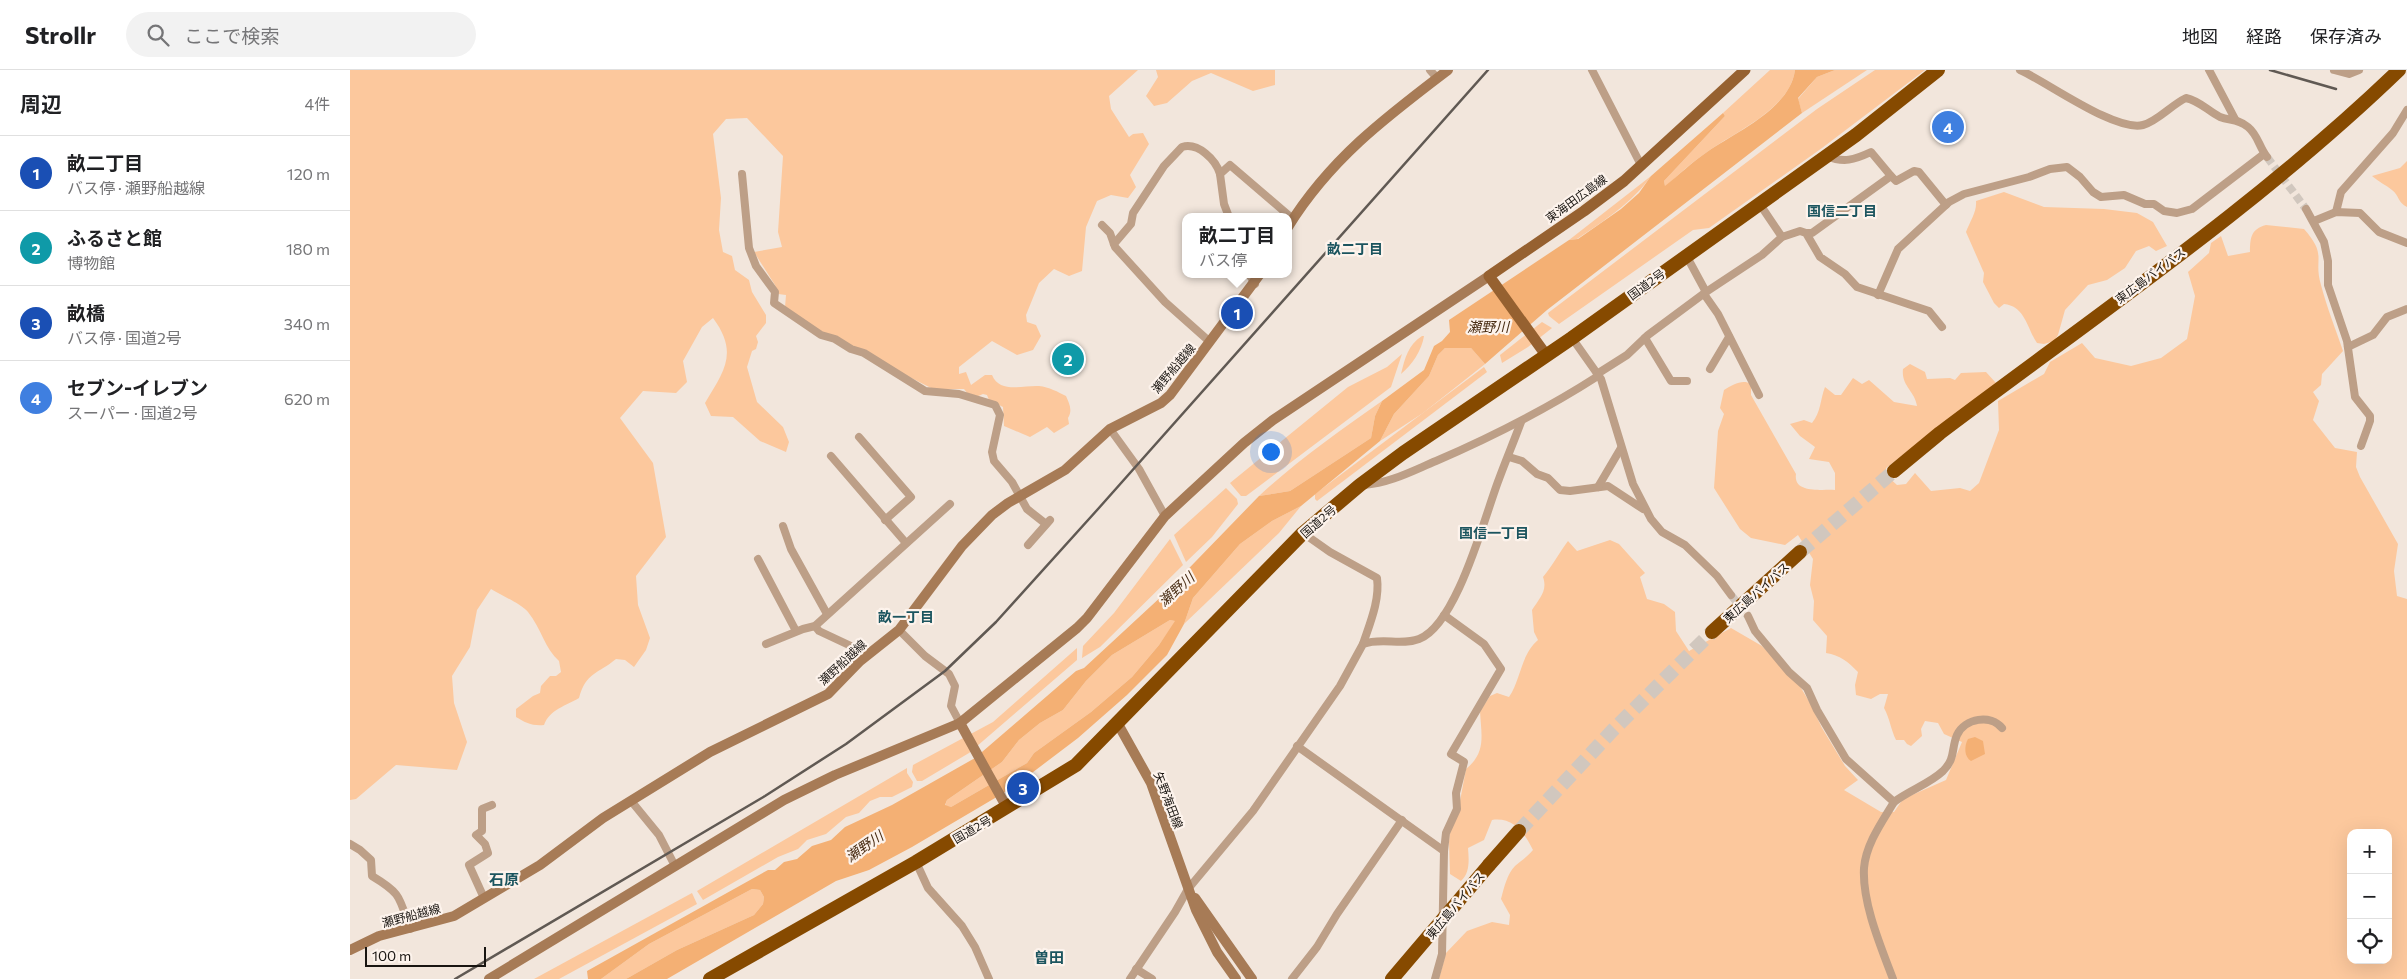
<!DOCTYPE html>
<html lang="ja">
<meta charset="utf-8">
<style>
body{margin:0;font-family:Commissioner,"Noto Sans JP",sans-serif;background:#f2f2f2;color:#202124}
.controls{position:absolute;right:15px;bottom:15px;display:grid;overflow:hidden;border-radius:10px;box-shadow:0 5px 20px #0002}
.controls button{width:45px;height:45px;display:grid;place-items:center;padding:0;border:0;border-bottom:1px solid #e0e0e0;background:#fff;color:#202124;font:25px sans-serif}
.scale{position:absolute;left:15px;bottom:12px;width:121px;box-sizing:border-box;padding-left:5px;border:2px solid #191511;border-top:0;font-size:14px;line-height:18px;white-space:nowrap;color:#191511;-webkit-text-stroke:4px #fdf3ec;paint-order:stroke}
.you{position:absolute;left:920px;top:381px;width:18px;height:18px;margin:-12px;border:4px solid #fff;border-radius:50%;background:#1a73e8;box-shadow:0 0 0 8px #1a73e833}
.badge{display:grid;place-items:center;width:32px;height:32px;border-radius:50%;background:#0f766e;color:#fff;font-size:16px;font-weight:700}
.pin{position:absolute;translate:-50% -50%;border:2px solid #fff;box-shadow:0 1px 5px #0006}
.popup{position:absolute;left:832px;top:143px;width:110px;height:65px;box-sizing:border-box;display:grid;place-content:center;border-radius:10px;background:#fff;filter:drop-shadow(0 1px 4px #0005);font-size:16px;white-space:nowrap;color:#757577}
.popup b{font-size:19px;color:#202124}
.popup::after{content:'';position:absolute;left:50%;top:100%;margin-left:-10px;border:10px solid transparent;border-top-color:#fff}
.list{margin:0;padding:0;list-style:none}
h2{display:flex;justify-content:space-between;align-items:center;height:65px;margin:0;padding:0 20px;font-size:21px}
h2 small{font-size:16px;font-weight:400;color:#757577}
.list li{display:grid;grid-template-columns:32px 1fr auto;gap:15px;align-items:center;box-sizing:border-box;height:75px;padding:0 20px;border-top:1px solid #e0e0e0}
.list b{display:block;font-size:19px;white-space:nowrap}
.list p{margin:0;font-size:16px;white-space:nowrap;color:#757577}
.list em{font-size:16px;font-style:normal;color:#757577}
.icon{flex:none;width:28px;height:28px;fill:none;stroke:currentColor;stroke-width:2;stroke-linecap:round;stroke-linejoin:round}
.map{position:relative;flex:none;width:2057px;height:909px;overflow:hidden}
header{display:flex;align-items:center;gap:30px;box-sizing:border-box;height:70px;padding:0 25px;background:#fff;border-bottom:1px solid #e0e0e0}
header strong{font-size:24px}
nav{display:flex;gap:28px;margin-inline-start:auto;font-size:18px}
.search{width:350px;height:45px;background:#f2f2f2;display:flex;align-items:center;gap:12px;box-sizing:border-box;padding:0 18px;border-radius:28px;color:#757577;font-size:19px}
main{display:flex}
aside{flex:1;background:#fff}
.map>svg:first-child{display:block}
.green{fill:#fcc89d;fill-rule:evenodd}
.water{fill:#f4b074;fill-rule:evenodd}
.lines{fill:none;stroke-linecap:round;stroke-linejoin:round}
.street-tunnel{stroke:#d1c7be;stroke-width:8;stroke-dasharray:8 4;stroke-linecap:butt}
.highway-tunnel{stroke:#d1c7be;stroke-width:14;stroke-dasharray:14 7;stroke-linecap:butt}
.street{stroke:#bd9f87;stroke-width:8}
.secondary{stroke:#a77b56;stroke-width:10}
.primary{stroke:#966130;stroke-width:11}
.highway{stroke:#864a00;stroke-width:14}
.rail{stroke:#605953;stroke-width:2.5}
.highway-bridge{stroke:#864a00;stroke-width:14}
.labels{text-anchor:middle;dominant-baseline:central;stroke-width:4.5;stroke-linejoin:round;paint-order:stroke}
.street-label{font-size:12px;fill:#191511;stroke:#fdf3ec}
.neighbourhood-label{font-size:14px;font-weight:bold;fill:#1c555f;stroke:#fdf3ec}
.water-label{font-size:14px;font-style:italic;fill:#492d14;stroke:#fdf3ec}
.quarter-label{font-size:15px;font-weight:bold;fill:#1c555f;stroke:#fdf3ec}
</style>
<header>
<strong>Strollr</strong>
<div class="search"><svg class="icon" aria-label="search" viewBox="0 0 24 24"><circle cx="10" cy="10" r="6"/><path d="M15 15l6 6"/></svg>ここで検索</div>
<nav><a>地図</a><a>経路</a><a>保存済み</a></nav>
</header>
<main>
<aside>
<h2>周辺<small>4件</small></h2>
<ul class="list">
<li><span class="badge" style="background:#1a4fb4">1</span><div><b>畝二丁目</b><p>バス停 · 瀬野船越線</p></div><em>120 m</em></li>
<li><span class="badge" style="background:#0f9aa8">2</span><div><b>ふるさと館</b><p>博物館</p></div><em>180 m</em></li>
<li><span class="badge" style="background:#1a4fb4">3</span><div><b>畝橋</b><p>バス停 · 国道2号</p></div><em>340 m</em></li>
<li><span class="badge" style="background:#3f7fe0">4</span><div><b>セブン-イレブン</b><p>スーパー · 国道2号</p></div><em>620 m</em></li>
</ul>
</aside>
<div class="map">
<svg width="2057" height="909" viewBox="0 0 2057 909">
<rect width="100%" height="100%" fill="#f2e6dc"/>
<g class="green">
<path d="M0,0H788L759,26L761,39L779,67L783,64L793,63L799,74L780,105L786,117L778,128L761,125L747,131L736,157L732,201L719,206L704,199L689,213L676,245L677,252L686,255L691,266L683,280L667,285L642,271L609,297V304L616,302L621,315L635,305H642C650,324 673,315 689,316C699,317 708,322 716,326C719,333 723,340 718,348L719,354L704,363L697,357L680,367L654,356L653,337L639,330L637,325L633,324L626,327L618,324L614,319H583L469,261L435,237L436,225L428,224L425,215L404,182L432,177L428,162L433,86L397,48L376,49L363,64L371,128L369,160L373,182L382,186L385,200L399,210L402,222L416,245V253L406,266L408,272L406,279L402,281L397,297L407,332L433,357L439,372L436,382L410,371L383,347L361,346L355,333C374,301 389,283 363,248L352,257L333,291L337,312L326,323L293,321L270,348L303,393L316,467L286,506L288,535L300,568L296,580L284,597L275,590L266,589C248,604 236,602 229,628C216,636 200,639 194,655C182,656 176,653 166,647V639L183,626L190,623L191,616L200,606H206L211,602L209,591C195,579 191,558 178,542C170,533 152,526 141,519L127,540L120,577L102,606L104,633L117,672L107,700L46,695L6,729L0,730Z"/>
<path d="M806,0H925V15L903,21L861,3L842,11L817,33L804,36L796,26L808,7Z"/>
<path d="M1420,0H1445C1440,39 1385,62 1357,82C1342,92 1328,105 1315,117L1314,111L1375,46L1373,43Z"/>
<path d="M1485,0H1517L1452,43L1448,29L1467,7Z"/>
<path d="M1525,0H1575L1472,78L1359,158L1343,160L1209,254L1199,246L1198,243L1467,39Z"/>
<path d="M2057,91V137C2048,133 2049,125 2042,120C2036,115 2029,112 2022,106L2050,98Z"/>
<path d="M1301,106C1282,133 1255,150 1227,169L1219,170Z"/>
<path d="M1654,122L1694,137L1754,139L1787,143L1803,152L1817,176L1806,181L1799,176L1786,181L1775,198L1757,210L1738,215L1715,240L1708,265L1704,271L1694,274L1687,273C1677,258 1675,236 1654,234L1649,238L1644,233L1633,212L1634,203L1616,162C1620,151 1627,142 1626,131Z"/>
<path d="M1916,155L1954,159C1978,186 1963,188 1971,215C1977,238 1986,260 1993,281L1972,304L1971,315L1963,322L1969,331L1963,350L1985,378L2007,382L2006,397L2010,407L2048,474L2044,501L2047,526L2057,529V909H1089L1096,883L1117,861L1142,852L1159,855L1160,845L1151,829C1154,818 1157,804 1165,796C1172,790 1177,787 1183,780C1174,762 1163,747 1142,750L1134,770L1118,778C1119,790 1120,803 1111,811L1100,804L1099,772L1101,755L1110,731L1116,699C1137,682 1131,664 1130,641L1140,626L1147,623L1159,627C1171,609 1171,584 1188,570L1184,562L1182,540C1189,529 1198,521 1193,507C1203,495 1209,483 1218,471L1227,481L1260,470L1269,474L1295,503L1290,507L1297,529L1314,534L1325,542L1326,561L1339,581L1381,558L1412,576L1448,613L1460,633L1472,658L1495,696L1508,710L1494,720L1531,742H1544L1553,729L1596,710L1612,672L1594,664L1588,653L1575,651L1571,659L1572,666L1561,676L1557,674L1554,670H1546C1541,660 1540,649 1534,638L1538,624H1530L1521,629L1506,625L1505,615L1508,602C1498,592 1490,585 1476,583L1477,566L1463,550L1464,531L1460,515L1463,489L1448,465L1435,475L1401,468L1390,459L1364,418L1368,361L1374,344L1370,338L1374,320C1383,315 1392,309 1401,314V325L1446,404C1443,424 1472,419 1485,420V403L1479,392L1459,389L1465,377L1450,366L1440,354L1454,350L1462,353C1471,342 1470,330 1475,317L1485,325H1491L1503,308L1512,314L1519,310L1544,332L1567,336C1565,321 1551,316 1553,299L1560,294L1575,302L1577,309L1600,308L1605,310L1611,303L1636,302L1646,313L1536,398L1537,406L1547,415L1556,414L1565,403L1581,421L1610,418L1620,421L1629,413L1649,360L1648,331L1694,304L1700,292L1732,273L1745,288L1781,296L1811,288L1837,269L1845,226L1838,202L1859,183L1861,173L1871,166L1878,186L1900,182C1900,168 1901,159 1916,155ZM2001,763H2038V890H2001Z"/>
<path d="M1192,252L1202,258L1178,277L1152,293L1150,285Z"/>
<path d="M1072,266H1074C1072,280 1062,295 1051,304C1055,288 1058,275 1072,266Z"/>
<path d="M1095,278H1121L1135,294L1073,343L1030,371L1044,344L1079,306L1088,285Z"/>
<path d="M1052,284L1041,317L896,426H891L880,413L998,317L1037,297Z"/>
<path d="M1134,297L1137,302L967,431L965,429V424Z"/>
<path d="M1032,331L1025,346L1021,368L940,421L909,426C947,391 989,361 1032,331Z"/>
<path d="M876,418L887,429L888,434L862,467L836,492L824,465Z"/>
<path d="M951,436L929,463L834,554L843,528L890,474L922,451Z"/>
<path d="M820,469L833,495L750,577L732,588L733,576L764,543Z"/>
<path d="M820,550L826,551L809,575L782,607L741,642L684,683L677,693L601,737L595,736L597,730L652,692L669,670L690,653L713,640L736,611L762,585Z"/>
<path d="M727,578V590L619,683L572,711H567L562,702L563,695L643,652Z"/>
<path d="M557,698V703L563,712L562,717L542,727H530L520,731L509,743L496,747L476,764L457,770L448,779L428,787L353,830L347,821Z"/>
<path d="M402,819L410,820L414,827L413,834L404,845L327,880L276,909H251L299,874Z"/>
<path d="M342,823L347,834L209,909H184Z"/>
</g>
<g class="water">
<path d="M1445,0H1485L1467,7L1448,28L1452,43L1197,240L1135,294L1121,278H1095L1088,285L1079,306L1044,344L1030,371L951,436L922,451L890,474L843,528L834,554L817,585L777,625L728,668L662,718L562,777L519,800L486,811L317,909H276L327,880L404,845L413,834L414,827L410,820L402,819L299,874L251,909H238L237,901L418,800H425L434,792L447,789L462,776L481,770L495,757L542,735L625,688L726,601L734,598L814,524L909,426L940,421L1021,368L1025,346L1032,331L1074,300L1084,276L1092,271L1100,262L1099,250L1219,170L1228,169L1271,139L1289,123L1301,106L1373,43L1375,46L1314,111L1315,116C1329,105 1342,92 1357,82C1386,62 1440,39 1445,0ZM820,550L825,551L809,575L782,607L741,642L684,683L677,693L601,737L595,735L597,730L652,692L669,670L690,653L713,640L736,611L762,585Z"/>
<path d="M1625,667L1633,671L1635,684L1621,691C1614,687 1614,676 1618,669Z"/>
</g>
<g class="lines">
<g class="street-tunnel">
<path d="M1917,87L1956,139"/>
<path d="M1381,525L1398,546"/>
</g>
<g class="highway-tunnel">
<path d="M1450,482L1544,401"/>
<path d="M1169,761L1262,661L1362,562"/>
</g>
<g class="street">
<path d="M1080,0L1087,8"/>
<path d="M1242,0L1291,95"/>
<path d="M1670,0C1697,12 1765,62 1793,55C1808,51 1821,35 1836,28C1850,31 1858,41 1870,47C1880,51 1887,48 1898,57C1908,65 1909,77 1917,87"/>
<path d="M1859,0L1885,49"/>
<path d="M1984,0L1999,4L2009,0"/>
<path d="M1476,86C1494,93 1504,90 1521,82L1541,106"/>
<path d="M392,104L399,178L406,196L425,222L424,233L471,265L485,269L501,279L514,283L575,321L609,324L645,335L650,345L642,382L644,391L662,412L677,439L696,454"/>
<path d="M1409,133L1432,167"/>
<path d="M1956,139L1974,172L1978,191V215L1997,271L2005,327L2020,346V351L2011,376"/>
<path d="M1986,142L1991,122L2043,63L2057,40"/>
<path d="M879,147L874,134L870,104L880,95L943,149"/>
<path d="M1964,151L1986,142L2010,143L2029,162L2057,173"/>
<path d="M752,155L760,163L765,177L815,232L860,272"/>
<path d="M1456,163H1462L1541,106L1546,111L1564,101L1569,102L1596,135"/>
<path d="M764,174L781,154L783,143L814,96L832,77C848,72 866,90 870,104"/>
<path d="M1336,185L1356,222"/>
<path d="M899,204L905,214"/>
<path d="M1354,224L1368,244L1409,325"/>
<path d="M1528,225L1548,179L1599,132L1614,124L1679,107L1700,99L1717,97L1730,107L1743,122L1751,127L1774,125L1795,134H1804L1814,141L1827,143L1842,139L1914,84"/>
<path d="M1222,268L1251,309L1283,414L1301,449L1312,462L1335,475L1367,506L1381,525"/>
<path d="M1295,268L1321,311H1337"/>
<path d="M1998,277L2023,265L2037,247L2057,239"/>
<path d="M1360,299L1379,267"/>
<path d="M1247,304L1277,285L1298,265L1356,222L1412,185L1432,167L1450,161L1456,163L1470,187L1495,204L1507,217L1579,241L1592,257"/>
<path d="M760,359L789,399L815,446"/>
<path d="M509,367L561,427L535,450"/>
<path d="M481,386L556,473"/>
<path d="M1159,387L1172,391L1187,404L1198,408L1210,420L1220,421L1258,416L1293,439"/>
<path d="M1014,415C1040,413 1062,401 1086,391C1144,366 1195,340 1248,306"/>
<path d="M1248,417L1271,378"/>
<path d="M433,456L441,479L477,544"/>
<path d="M953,463L980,482L1027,508C1030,530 1020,553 1013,574"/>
<path d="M678,475L700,450"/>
<path d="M408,489L446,561"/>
<path d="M1398,546L1405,561L1439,602L1457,618L1467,640L1496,689L1544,732C1560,720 1579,714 1593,701C1606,688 1601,679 1607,665C1615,648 1641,644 1652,658"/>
<path d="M465,556L469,561L518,584"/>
<path d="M549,560L575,586L599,604L605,616L601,636L610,653"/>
<path d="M416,574L453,559L465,556L600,434"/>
<path d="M947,676L1094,781L1092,884L1085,909"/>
<path d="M282,732L309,765L325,796"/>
<path d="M0,774L10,780L21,790L22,806C52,824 49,827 60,859"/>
<path d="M1094,781L1096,763L1107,739L1106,723L1114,692L1101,684L1151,599L1134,574L1094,545"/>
<path d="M566,792L578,818L612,856L625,877L639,909"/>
<path d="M134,828L119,795L138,783L135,774L126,765L132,761V739L142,735"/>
<path d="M786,899L802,909"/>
<path d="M780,909L825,842L838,819L903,741L990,616L1013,574C1032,567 1051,576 1069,569C1107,555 1135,445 1149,409C1156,390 1164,371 1171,352"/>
<path d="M942,909L967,877L987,844L1052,750"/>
<path d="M1543,909C1531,877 1512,833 1514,798C1516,774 1532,752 1544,732"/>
</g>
<g class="secondary">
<path d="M938,157C980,89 1036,47 1098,0"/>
<path d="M610,653L657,738"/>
<path d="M768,654L801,713L846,840L867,882L886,909"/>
<path d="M845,828L902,909"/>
<path d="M0,880L29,866L104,846L190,795L253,748L360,682L478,624L510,591L549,560L612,476L642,445L658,433L715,400L760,359L811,333L820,325L910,204"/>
<path d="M139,909L434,730L485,705L610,653L727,558L737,548L815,446L894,373L923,350L1139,206"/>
</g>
<path class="primary" d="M1196,285L1139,206L1234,141L1274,111L1395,0"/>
<g class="highway">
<path d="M1544,401L1590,363C1745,246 1909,135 2049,0"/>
<path d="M1362,562L1450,482"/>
<path d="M1139,795L1169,761"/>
<path d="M360,909L566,792L726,695L953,463L1010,415L1053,383L1222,268L1506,65L1588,0"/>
</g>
<g class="rail">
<path d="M1920,0L1986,19"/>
<path d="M105,909L415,726L496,674L595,601L646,552L748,439L1138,0"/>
</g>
<path class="highway-bridge" d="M1042,909L1139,795"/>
</g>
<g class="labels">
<g class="street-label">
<text transform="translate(1226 128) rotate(-36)">東海田広島線</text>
<text transform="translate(1800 205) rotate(-37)">東広島バイパス</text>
<text transform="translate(1296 214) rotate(-36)">国道2号</text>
<text transform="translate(823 298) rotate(-50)">瀬野船越線</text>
<text transform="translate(968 451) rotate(-41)">国道2号</text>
<text transform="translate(1406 522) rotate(-42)">東広島バイパス</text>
<text transform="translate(492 592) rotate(-43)">瀬野船越線</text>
<text transform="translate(819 730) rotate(69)">矢野海田線</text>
<text transform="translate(622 759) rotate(-30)">国道2号</text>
<text transform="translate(1105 835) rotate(-50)">東広島バイパス</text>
<text transform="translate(61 845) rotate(-15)">瀬野船越線</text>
</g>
<g class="neighbourhood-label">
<text x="1492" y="140">国信二丁目</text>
<text x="1005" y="178">畝二丁目</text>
<text x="1144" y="462">国信一丁目</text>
<text x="556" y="546">畝一丁目</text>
</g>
<g class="water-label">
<text x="1138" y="256">瀬野川</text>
<text transform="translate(826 519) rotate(-42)">瀬野川</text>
<text transform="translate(514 776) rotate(-35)">瀬野川</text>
</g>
<g class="quarter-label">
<text x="154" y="809">石原</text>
<text x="699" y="887">曽田</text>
</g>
</g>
</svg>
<div class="controls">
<button>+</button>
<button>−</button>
<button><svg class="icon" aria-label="locate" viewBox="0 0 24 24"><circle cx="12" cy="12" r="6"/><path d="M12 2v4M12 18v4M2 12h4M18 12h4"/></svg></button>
</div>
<div class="scale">100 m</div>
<div class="you"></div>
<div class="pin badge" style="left:887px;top:243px;background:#1a4fb4">1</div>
<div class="popup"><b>畝二丁目</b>バス停</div>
<div class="pin badge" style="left:718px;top:289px;background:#0f9aa8">2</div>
<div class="pin badge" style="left:673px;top:718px;background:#1a4fb4">3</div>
<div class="pin badge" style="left:1598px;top:57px;background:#3f7fe0">4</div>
</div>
</main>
